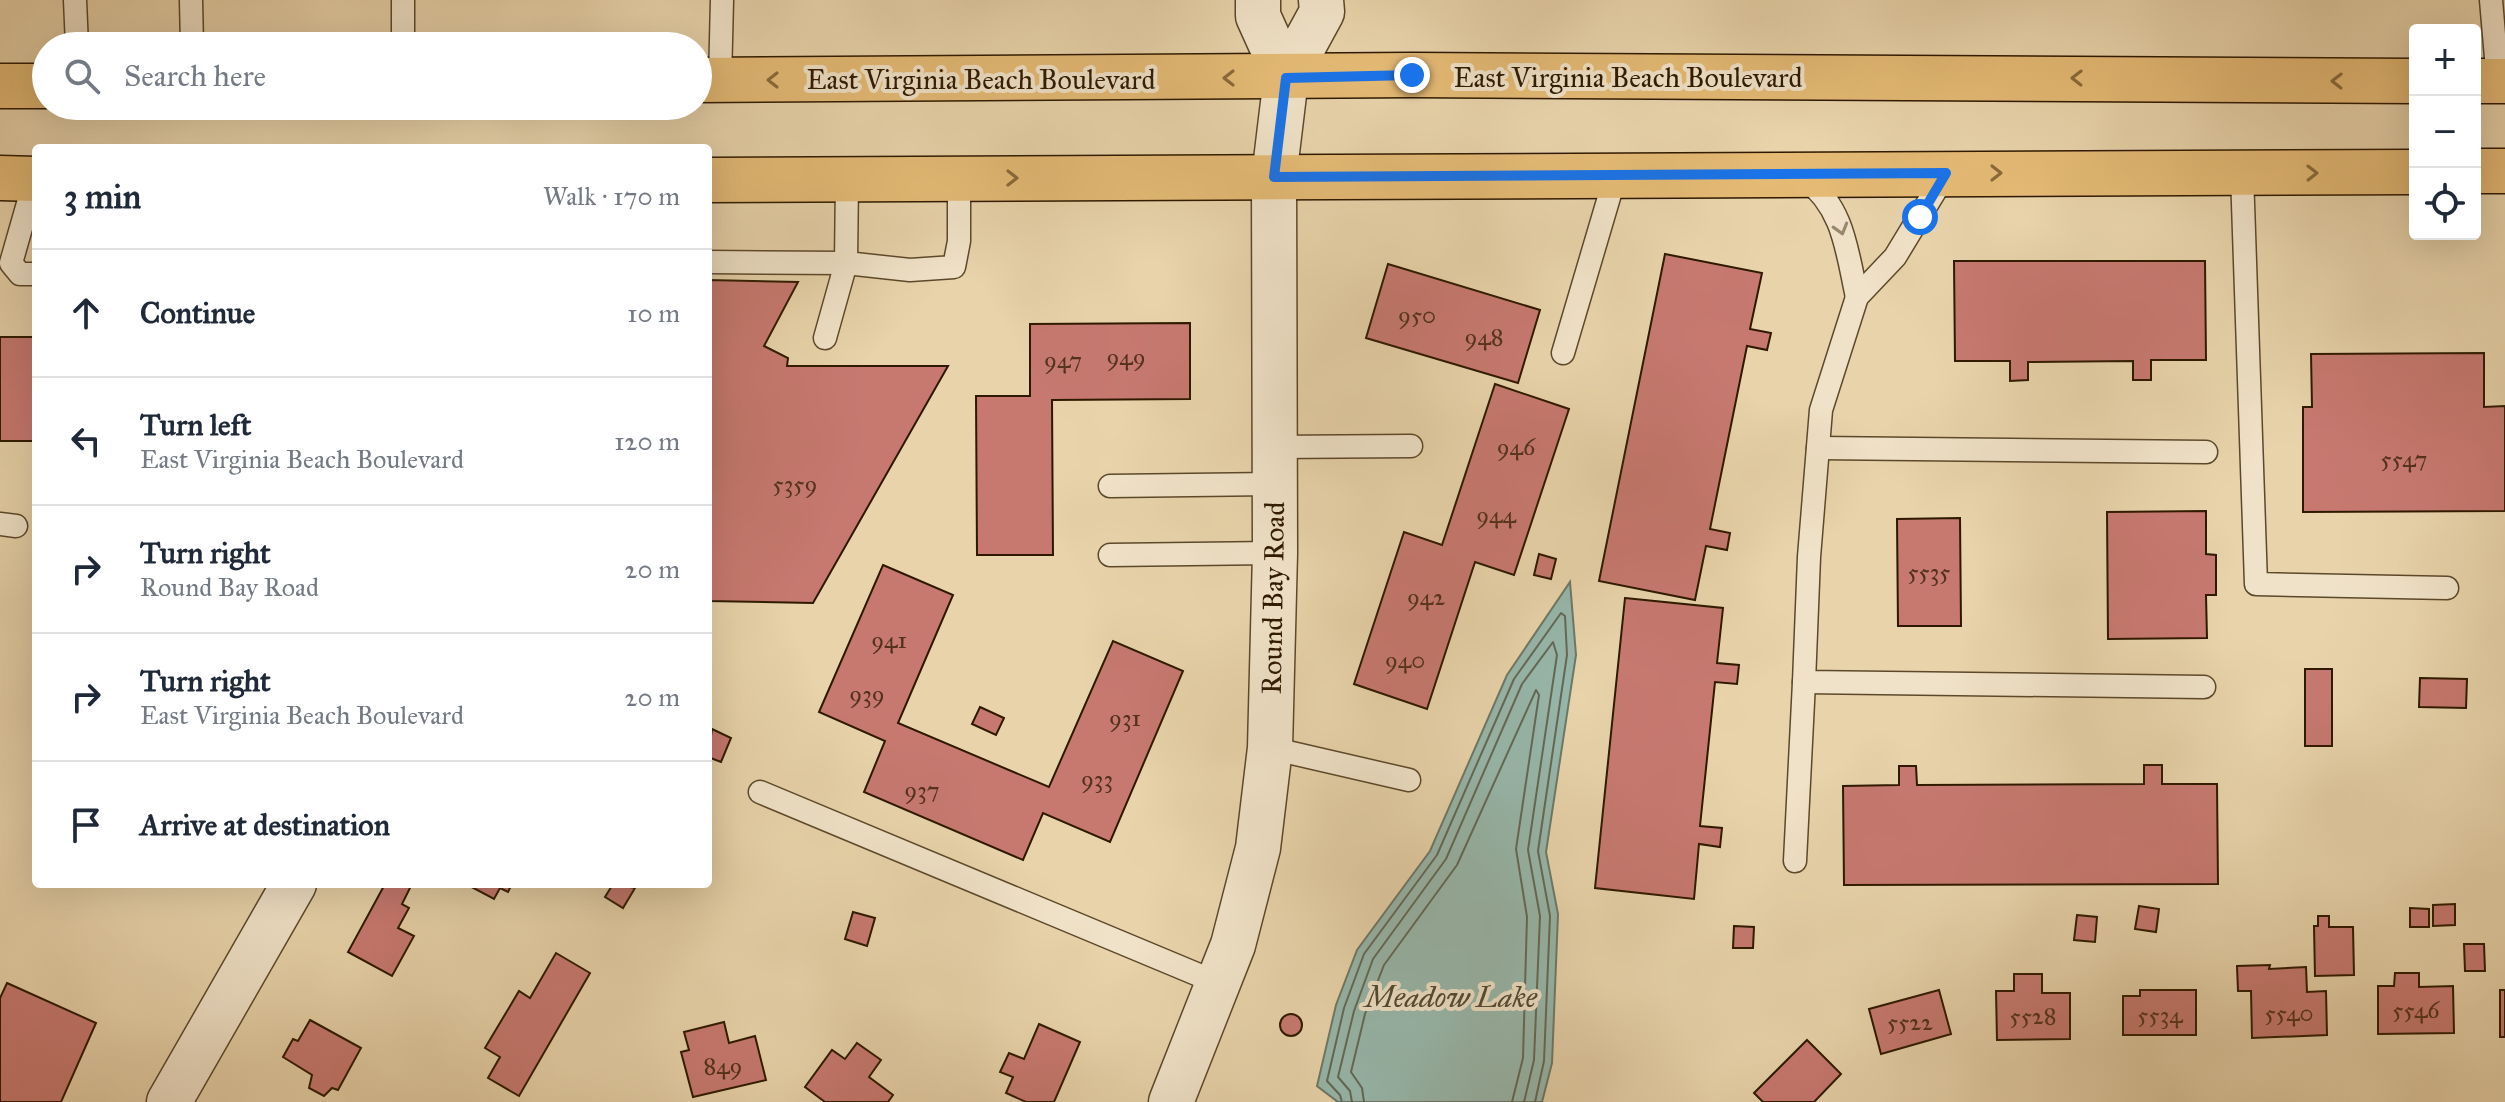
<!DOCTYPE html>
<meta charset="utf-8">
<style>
body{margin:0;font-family:"IM FELL Great Primer",serif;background:#f6f6f7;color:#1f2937}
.controls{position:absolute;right:24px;top:24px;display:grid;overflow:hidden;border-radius:8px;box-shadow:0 8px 32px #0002}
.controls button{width:72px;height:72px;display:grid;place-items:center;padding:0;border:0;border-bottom:2px solid #e0e1e3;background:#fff;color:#1f2937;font:40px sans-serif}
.stop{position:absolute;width:24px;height:24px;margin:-18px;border:6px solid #1a73e8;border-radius:50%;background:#fff}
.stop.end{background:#1a73e8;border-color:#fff;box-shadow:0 2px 8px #0008}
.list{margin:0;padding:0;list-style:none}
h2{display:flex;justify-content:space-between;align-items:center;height:104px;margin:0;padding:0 32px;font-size:34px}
h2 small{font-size:26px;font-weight:400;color:#747a83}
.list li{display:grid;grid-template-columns:52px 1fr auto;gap:24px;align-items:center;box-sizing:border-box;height:128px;padding:0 32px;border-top:2px solid #e0e1e3}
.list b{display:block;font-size:30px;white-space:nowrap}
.list p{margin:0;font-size:26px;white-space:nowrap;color:#747a83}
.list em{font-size:26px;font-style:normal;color:#747a83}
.icon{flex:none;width:44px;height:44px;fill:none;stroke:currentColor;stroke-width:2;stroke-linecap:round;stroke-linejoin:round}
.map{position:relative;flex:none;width:2505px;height:1102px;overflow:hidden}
.search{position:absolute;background:#fff;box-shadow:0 8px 32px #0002;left:32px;top:32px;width:680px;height:88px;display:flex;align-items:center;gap:20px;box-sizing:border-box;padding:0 28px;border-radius:44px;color:#747a83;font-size:30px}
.panel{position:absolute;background:#fff;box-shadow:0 8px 32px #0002;left:32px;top:144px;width:680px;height:744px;border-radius:8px}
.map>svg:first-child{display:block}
.water{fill:#97b7ab;stroke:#6d7867;stroke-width:2}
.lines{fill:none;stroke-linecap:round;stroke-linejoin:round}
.shore{stroke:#626856;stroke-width:2}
.building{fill:#c77970;stroke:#2e1900;stroke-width:2}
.service-casing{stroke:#5c482a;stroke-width:25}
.minor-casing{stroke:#5c482a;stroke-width:47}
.tertiary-casing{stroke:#5c482a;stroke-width:47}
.primary-casing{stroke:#2e1900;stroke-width:47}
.service{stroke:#f0e2c8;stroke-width:22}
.minor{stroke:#f0e2c8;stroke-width:44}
.tertiary{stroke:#f0e2c8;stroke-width:44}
.primary{stroke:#e4ba75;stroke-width:44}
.oneway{stroke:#896a3a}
.oneway2{stroke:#99886e}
.route{stroke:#1a73e8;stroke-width:10}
.labels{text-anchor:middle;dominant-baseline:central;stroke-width:8;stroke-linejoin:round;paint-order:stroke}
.number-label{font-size:24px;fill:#54311c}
.street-label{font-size:28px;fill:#2e1900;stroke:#f0e2c8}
.water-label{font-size:30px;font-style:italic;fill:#4e4833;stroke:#f0e2c8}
</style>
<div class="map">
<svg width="2505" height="1102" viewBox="0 0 2505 1102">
<rect width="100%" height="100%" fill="#e8d3aa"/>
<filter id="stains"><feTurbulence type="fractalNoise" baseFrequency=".0025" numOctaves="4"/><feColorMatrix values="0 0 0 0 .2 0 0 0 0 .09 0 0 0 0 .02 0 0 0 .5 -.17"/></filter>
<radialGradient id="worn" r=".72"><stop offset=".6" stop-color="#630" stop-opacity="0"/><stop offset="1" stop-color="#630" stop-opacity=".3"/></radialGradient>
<path class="water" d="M1570,582L1576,655L1546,852L1558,914L1552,1063L1542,1102H1338L1317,1086L1336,1005L1357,950L1430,851L1507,675Z"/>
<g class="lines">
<g class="shore">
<path d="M1342,1102L1340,1095L1327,1081L1344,1008L1364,954L1437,855L1514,679L1561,613L1565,616L1567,655L1538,851L1550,916L1544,1061L1535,1102"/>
<path d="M1352,1102L1350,1091L1338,1077L1354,1011L1373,959L1446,859L1522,684L1553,642L1557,655L1528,850L1540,916L1534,1060L1524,1102"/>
<path d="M1364,1102L1362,1088L1351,1072L1365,1014L1384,965L1457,865L1536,690L1539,695L1516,849L1527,917L1523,1058L1512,1102"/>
</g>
</g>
<g class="building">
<path d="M1665,254L1762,273L1750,329L1771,333L1767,350L1747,346L1710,529L1730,533L1727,550L1706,546L1695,600L1599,581Z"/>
<path d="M1954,261H2205L2206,360H2151V380H2133V361L2028,362V380L2010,381V361H1955Z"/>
<path d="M1388,264L1540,310L1518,383L1366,338Z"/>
<path d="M708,280L798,282L764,346L788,358L787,366H948L813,603L708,601Z"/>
<path d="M1190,323V399L1052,400L1053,555H977L976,396H1030V324Z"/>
<rect x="0" y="337" width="36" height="104"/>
<path d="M2484,353V407L2505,406V511L2303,512V407H2312L2311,354Z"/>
<path d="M1495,384L1569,409L1514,575L1475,562L1427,709L1354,684L1404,532L1442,545Z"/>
<path d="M2206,511V554L2216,555V595H2206L2207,638L2108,639L2107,512Z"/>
<path d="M1960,518L1961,626H1898L1897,519Z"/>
<path d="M1539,554L1556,559L1551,579L1534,575Z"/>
<path d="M883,565L953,595L898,723L1049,787L1113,641L1183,671L1110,842L1043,813L1023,860L864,792L885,741L819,712Z"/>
<path d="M1625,598L1723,608L1717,663L1739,665L1737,684L1715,682L1700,826L1722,828L1720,847L1699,844L1694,899L1595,888Z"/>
<rect x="2305" y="669" width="27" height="77"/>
<path d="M2420,678L2467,679L2466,708L2419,707Z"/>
<path d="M980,707L1004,718L996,735L972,724Z"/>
<path d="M712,729L731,738L721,762L708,757Z"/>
<path d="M2144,765H2162V784H2217L2218,884L1844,885L1843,786L1899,785V766H1916L1917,785L2144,784Z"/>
<path d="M385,884H403L410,888L402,904L409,908L398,928L414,936L392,976L348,952Z"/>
<path d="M466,884H512L508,892L500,888L494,899Z"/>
<path d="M613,884L635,888L623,908L605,897Z"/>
<path d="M2455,904V925L2433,926V905Z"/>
<path d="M2139,906L2159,909L2156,932L2135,929Z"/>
<path d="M2410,908L2429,909V927H2410Z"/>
<path d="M853,912L875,918L867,946L845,939Z"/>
<path d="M2077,915L2097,917L2095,942L2074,940Z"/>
<path d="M2318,916H2329V927H2353L2354,975L2315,976L2314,926H2318Z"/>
<path d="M1734,926L1754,927L1753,948H1733Z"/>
<path d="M2464,944H2484L2485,971H2465Z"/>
<path d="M556,953L590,973L519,1096L488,1078L500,1057L485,1048L519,991L530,998Z"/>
<path d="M2270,965L2269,969L2306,967L2307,992L2326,991L2327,1035L2252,1038L2251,991H2238L2237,966Z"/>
<path d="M2395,973H2419V987L2453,986L2454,1033L2378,1034V986H2394Z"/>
<path d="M2014,974H2042V993H2070V1039L1997,1040L1996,991H2014Z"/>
<path d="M7,983L96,1023L61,1102H0V998Z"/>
<path d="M1939,990L1951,1034L1881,1054L1869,1009Z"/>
<path d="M2140,990H2196V1035H2123V996H2140Z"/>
<rect x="2500" y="990" width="5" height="47"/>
<circle cx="1291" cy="1025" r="11"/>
<path d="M310,1020L361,1048L338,1090L332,1088L324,1096L309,1088L312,1075L283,1057L293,1039L298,1041Z"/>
<path d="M724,1022L729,1043L755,1036L766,1080L693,1097L681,1052L689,1050L684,1032Z"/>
<path d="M1039,1024L1080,1042L1054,1102H1026L1006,1093L1013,1077L1000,1072L1009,1053L1024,1059Z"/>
<path d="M1807,1040L1841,1074L1814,1102H1763L1754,1093Z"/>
<path d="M857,1043L881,1060L869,1077L893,1095L888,1102H825L805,1087L832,1050L845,1059Z"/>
</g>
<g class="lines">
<defs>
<g id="service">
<path d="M75,0L77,46"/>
<path d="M191,0L192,46"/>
<path d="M403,0V46"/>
<path d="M2491,0L2498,81"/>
<path d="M720,80L722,0"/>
<path d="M1946,173L1895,257L1857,297L1821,410L1809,557L1804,682L2204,687"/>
<path d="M2242,174L2256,584L2447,588"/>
<path d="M1804,178C1844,207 1847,252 1857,297"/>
<path d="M35,179L11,263L20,274H36"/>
<path d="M708,262L846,263L910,270L954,267L959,241V179"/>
<path d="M825,338L846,263L847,180"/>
<path d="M1563,353L1615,177"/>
<path d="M1273,447L1411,446"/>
<path d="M1818,448L2206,452"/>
<path d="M1110,486L1274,484"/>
<path d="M0,524L16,526"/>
<path d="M1110,555L1275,553"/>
<path d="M1270,748L1409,780"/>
<path d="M760,792L1218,983"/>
<path d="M1795,861L1804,682"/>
</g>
<g id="minor">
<path d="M169,1102L294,884"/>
<path d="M1171,1102L1233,945L1258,848L1270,748L1275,553L1274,177"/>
</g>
<g id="tertiary">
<path d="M1258,0V16L1286,78"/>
<path d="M1274,177L1286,78L1322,12L1321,0"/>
</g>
<g id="primary">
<path d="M698,80L1412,75L2415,81"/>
<path d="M2475,81H2505"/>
<path d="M0,86H46"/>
<path d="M2475,171H2505"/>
<path d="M0,178L36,179"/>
<path d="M708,180L2415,172"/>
</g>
</defs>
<use href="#service" class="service-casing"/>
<use href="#minor" class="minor-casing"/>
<use href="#tertiary" class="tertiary-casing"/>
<use href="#primary" class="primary-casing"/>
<use href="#service" class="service"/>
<use href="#minor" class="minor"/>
<use href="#tertiary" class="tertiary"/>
<use href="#primary" class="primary"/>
</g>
<defs><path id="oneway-chevron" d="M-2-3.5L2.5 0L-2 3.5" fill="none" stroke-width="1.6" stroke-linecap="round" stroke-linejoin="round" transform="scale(2)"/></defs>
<g class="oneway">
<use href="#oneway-chevron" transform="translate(1229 78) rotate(180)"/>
<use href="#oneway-chevron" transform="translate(2077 78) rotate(-179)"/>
<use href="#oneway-chevron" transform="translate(773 80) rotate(180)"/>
<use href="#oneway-chevron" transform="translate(2337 81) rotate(-179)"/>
<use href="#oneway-chevron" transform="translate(1996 173)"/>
<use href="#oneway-chevron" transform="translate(2312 173) rotate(-1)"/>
<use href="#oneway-chevron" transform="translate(1012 178)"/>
</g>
<use class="oneway2" href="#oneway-chevron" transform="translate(1841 229) rotate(74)"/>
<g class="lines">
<path class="route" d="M1412,75L1286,78L1274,177L1946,173L1920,217"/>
</g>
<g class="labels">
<g class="number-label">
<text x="1417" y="315">950</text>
<text x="1484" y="337">948</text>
<text x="1126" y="357">949</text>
<text x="1063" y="360">947</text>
<text x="1516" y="447">946</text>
<text x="2404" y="459">5547</text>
<text x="795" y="484">5359</text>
<text x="1496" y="515">944</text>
<text x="1929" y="572">5535</text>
<text x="1426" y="597">942</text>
<text x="889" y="640">941</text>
<text x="1405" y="660">940</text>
<text x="867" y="694">939</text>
<text x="1125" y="718">931</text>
<text x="1097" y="779">933</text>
<text x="922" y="790">937</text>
<text x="2416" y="1010">5546</text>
<text x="2289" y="1013">5540</text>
<text x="2160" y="1015">5534</text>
<text x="2033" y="1016">5528</text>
<text x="1910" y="1022">5522</text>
<text x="723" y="1066">849</text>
</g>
<g class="street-label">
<text x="1628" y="77">East Virginia Beach Boulevard</text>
<text x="981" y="79">East Virginia Beach Boulevard</text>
<text transform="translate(1273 598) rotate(-89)">Round Bay Road</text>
</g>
<g class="water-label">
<text x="1451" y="997">Meadow Lake</text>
</g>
</g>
<rect width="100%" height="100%" filter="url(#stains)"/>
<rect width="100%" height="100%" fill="url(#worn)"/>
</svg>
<div class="controls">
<button>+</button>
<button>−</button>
<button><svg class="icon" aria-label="locate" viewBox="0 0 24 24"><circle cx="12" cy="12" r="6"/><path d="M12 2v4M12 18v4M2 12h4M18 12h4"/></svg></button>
</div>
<div class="stop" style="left:1920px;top:217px"></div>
<div class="stop end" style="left:1412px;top:75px"></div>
<div class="search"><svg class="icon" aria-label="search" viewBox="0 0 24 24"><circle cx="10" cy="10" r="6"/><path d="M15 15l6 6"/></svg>Search here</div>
<section class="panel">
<h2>3 min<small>Walk · 170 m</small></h2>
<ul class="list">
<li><svg class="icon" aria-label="ahead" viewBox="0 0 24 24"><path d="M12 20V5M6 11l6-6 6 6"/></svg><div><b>Continue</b></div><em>10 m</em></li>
<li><svg class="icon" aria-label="left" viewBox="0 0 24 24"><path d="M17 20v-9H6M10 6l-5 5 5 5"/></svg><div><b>Turn left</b><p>East Virginia Beach Boulevard</p></div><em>120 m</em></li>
<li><svg class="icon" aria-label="right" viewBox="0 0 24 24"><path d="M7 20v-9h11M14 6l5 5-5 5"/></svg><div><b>Turn right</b><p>Round Bay Road</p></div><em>20 m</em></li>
<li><svg class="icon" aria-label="right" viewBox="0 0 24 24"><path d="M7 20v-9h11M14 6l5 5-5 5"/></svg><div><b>Turn right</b><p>East Virginia Beach Boulevard</p></div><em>20 m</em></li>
<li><svg class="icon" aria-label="arrive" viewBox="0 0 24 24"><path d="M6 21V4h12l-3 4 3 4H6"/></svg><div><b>Arrive at destination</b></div></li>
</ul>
</section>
</div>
